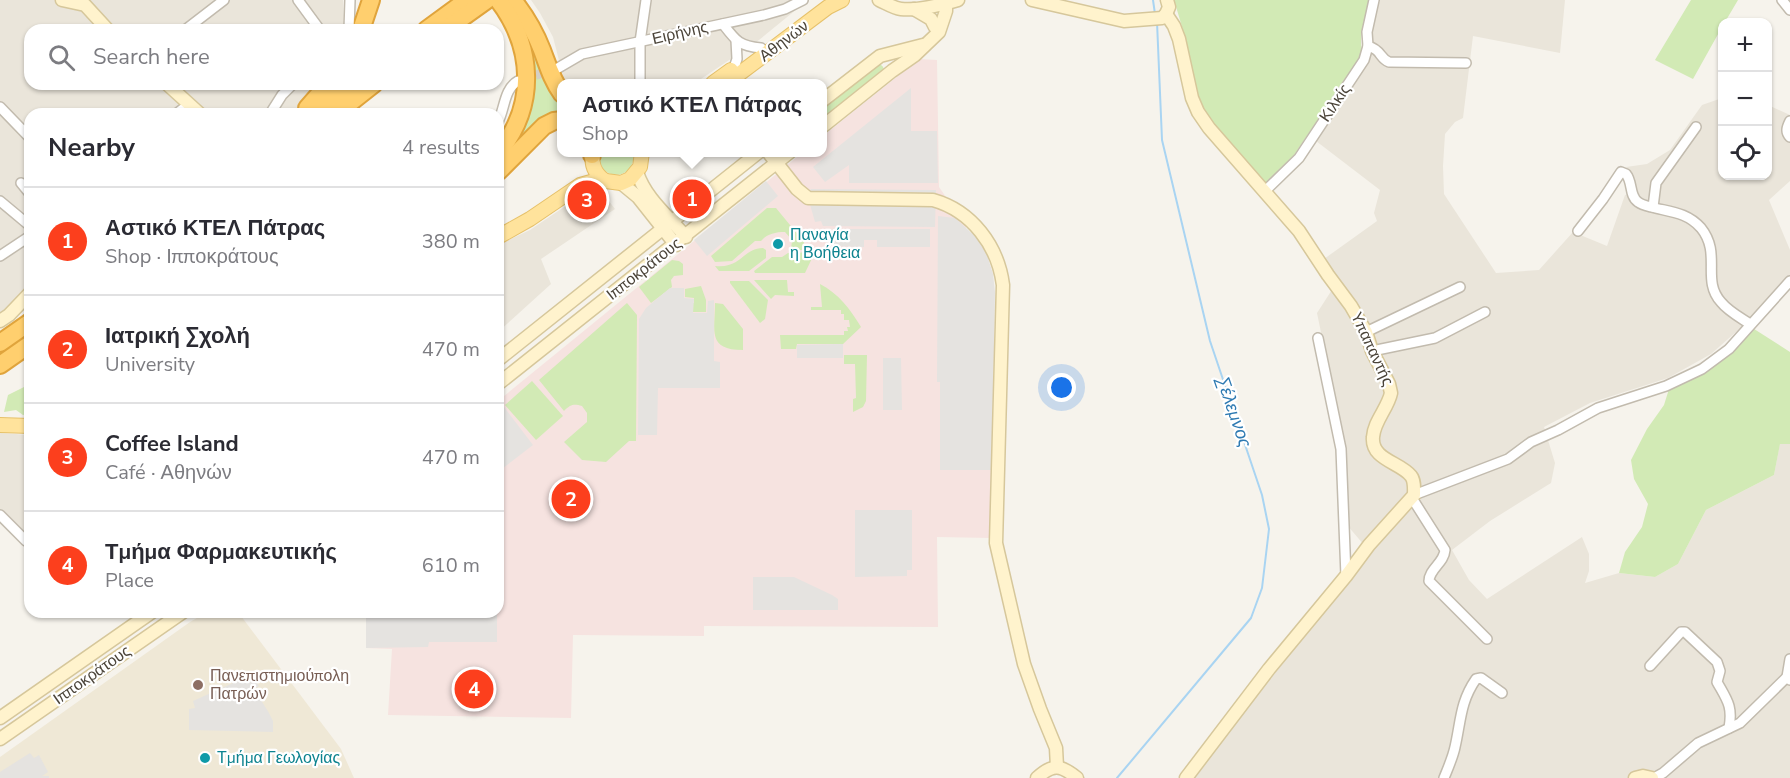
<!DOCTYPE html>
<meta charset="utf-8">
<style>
body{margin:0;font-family:"Nunito Sans",sans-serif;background:#f2f2f3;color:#2b2b33}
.controls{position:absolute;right:18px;top:18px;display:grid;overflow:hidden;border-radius:12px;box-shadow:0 2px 4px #0004}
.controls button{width:54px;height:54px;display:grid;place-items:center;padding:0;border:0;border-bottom:2px solid #e1e1e2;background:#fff;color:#2b2b33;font:30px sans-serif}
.you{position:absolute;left:1062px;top:388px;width:21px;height:21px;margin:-15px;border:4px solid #fff;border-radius:50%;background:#1a73e8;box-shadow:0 0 0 9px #1a73e833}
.badge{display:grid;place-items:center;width:39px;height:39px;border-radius:50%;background:#fc3f1d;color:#fff;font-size:20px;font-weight:700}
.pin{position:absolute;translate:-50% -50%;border:3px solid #fff;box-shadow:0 2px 6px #0006}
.popup{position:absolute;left:557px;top:79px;width:270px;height:78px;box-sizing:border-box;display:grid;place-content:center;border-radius:12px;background:#fff;filter:drop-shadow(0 2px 4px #0005);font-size:20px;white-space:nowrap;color:#7c7c81}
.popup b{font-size:22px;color:#2b2b33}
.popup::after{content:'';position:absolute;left:50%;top:100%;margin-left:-12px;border:12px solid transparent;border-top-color:#fff}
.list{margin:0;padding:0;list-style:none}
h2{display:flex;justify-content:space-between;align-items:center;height:78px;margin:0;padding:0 24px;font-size:26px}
h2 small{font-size:20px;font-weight:400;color:#7c7c81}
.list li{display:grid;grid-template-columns:39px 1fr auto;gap:18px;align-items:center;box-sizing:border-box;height:108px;padding:0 24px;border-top:2px solid #e1e1e2}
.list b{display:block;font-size:22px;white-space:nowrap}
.list p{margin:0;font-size:20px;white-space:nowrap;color:#7c7c81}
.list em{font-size:20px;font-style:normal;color:#7c7c81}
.icon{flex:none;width:33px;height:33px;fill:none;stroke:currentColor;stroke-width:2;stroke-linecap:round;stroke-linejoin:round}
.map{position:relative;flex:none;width:1790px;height:778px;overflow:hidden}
.search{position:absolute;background:#fff;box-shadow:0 2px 4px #0004;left:24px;top:24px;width:480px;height:66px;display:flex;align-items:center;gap:15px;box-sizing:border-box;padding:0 21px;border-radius:18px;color:#7c7c81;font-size:22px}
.panel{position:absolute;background:#fff;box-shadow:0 2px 4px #0004;left:24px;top:108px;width:480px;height:510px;border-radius:18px}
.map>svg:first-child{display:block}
.residential{fill:#eae5da}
.education{fill:#efe8d6}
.medical{fill:#f6e3e0}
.green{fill:#d2eab5}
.parking{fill:#e5e3e0}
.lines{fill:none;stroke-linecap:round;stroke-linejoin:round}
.stream{stroke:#a9d4f2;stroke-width:2}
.street-tunnel{stroke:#d4d0c8;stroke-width:9;stroke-dasharray:9 4.5;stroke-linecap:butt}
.street-casing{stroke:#c2bbae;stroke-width:12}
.secondary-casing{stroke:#d6c79b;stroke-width:15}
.primary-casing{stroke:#e6c16a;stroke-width:16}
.highway-casing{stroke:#e0a43c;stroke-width:20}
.street{stroke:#fff;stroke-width:9}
.secondary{stroke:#fff3cd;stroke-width:12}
.primary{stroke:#ffe39c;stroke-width:14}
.highway{stroke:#ffcf6e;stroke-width:16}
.culture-dot{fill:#0f9aa8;stroke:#fff;stroke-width:2}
.education-dot{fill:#8d6e63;stroke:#fff;stroke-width:2}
.labels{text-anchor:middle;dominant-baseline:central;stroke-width:4.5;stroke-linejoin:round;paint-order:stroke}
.street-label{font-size:16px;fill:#4b4439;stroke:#fff}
.culture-label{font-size:16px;fill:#0d838f;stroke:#fff;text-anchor:start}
.education-label{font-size:16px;fill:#785e54;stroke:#fff;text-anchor:start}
.water-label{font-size:18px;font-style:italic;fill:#2e7ab2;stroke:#fff}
</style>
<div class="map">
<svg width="1790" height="778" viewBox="0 0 1790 778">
<rect width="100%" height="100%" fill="#f6f3ec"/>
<g class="residential">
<path d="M0,0H343L344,30H30V84H323L290,114H30V288L0,316Z"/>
<path d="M531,0H808L759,40L695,83H568L564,80L553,37L540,13Z"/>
<path d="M1380,0H1565L1560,53L1473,36L1463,118L1455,122L1445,134L1443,166L1444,194L1496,273L1539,270L1573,232L1607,246L1625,195L1635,193V179L1626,167L1647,164L1670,150L1702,105L1722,98V176H1768V105L1790,115V181L1769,200L1790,250V277L1770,302L1711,354L1668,378L1590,403L1544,427L1555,463L1551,483L1490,521L1452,550L1469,580L1487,599L1582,537L1589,554V571L1585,583L1619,573L1655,577L1678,564L1706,510L1774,475L1780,443L1790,444V778H1193L1370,552L1347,525L1344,444L1317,313L1337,282L1324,259L1377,221L1374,213L1380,190L1316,141L1367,62L1373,50L1371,31Z"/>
<path d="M599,188L615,209L541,259L551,284L498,332V245L530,230L576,199Z"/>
<path d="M0,433L30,435V538L0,510Z"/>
</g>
<path class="education" d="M207,612H238L341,749L354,778H0V757L190,622Z"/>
<path class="medical" d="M919,59L937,60L939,187L966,226V382L993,383L991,538L937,537L938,627L704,626V636L573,635L571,718L388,715L392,649L366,648V612H498V401L802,153L822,152L823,136Z"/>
<g class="green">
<path d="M1174,0H1370C1366,13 1361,28 1361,41C1361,48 1363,50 1361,56L1294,155L1264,184L1204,112L1197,94L1183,30Z"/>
<path d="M1691,0H1738L1725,22H1722V27L1693,79L1655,60Z"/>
<path d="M528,36L558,99L561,103V111C540,112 527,134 511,146C515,140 521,133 524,126C536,98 532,65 528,36Z"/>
<path d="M876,64C882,64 883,66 885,72L823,122V107Z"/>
<path d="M599,153H633C637,181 597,183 599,153Z"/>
<path d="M767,208H776L804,242L802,250H791L792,240L785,232C775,232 767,234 761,241H755L732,261L715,262L711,256Z"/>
<path d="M763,248L766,250V258L749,271H719L715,266C741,269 743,248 763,248Z"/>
<path d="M815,252L805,273H755L754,271L772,257H782L788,253Z"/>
<path d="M672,260L679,261L683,264V275L674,276L671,280L672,287L651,303L639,287Z"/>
<path d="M754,280H787L788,292H794V296L775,295L771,299Z"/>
<path d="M730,281H749L768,300L765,319L760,323L730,283Z"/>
<path d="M820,284C838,293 851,310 861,327L843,344H797L796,349H781L780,335H844V331H848L847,327H850L849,320H844V314H841V310H811V307H822Z"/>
<path d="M701,286L706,300V312H693V306L659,303H694V298L685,297V289Z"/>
<path d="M627,303L637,315L636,441H629L606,462L582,460L564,442L587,422V413L582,406C574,404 571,404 564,411L539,380Z"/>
<path d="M715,303L723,304L743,329V350C707,350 715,331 715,303Z"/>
<path d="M1751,327L1790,352V444H1780L1774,475L1706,510L1678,564L1655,577L1619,573L1625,552L1642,527L1648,504L1634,479L1631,460L1647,429L1664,405L1669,389Z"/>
<path d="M844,355H867L866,401L863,407L853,412V399L856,398L855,364H844Z"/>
<path d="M532,381L563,416L536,440L505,405Z"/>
<path d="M30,384V414L23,415L16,410L4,412L8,395Z"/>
</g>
<g class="parking">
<path d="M911,88V131H937L938,183H849V165L825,182L813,167Z"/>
<path d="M766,181L778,196L707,256L694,240Z"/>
<path d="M811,189L936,190L935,227L823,226L821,221L815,222L807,194Z"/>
<path d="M938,216L955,218L978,239L987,255L993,274L995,292L992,470H940V382H937Z"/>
<path d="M833,229H930V247H877V240H864V247L833,246L825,236Z"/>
<path d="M670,288H684V298L694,299L693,313H707L708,301L714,300V361L720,362V388H658L657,435H638L639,319L646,308Z"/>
<path d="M843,344V358H797V345Z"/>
<path d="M883,358H901L902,410H883Z"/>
<path d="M504,407L533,445L498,472V412Z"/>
<path d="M855,510H912V570H907V576L855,577Z"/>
<path d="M753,577H794L832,595L838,599V610H753Z"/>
<path d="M366,612H497V642H429L428,647L366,648Z"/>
<path d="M251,675L259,686L252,690L251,694L256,692L269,713L273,721V732L189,730V709L195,708L193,701Z"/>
<path d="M30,753L34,758L39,755L48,772L42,776H49V778H0V772Z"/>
</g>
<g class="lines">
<g class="stream">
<path d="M1153,0L1155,14"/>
<path d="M1117,778L1251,618L1262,588L1269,529L1262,495L1210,341L1162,140L1157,22"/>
</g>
<path class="street-tunnel" d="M523,79L553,70"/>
<defs>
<g id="street">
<path d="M298,0L320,30"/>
<path d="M1782,0L1790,10"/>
<path d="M723,24C736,41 739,46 761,48"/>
<path d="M185,30L224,0"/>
<path d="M349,30L350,0"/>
<path d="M1368,46C1382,50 1379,58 1389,62L1466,63"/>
<path d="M558,68L582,54L764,15L785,9L803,0"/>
<path d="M734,68L737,59L736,40"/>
<path d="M640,83V42L646,0"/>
<path d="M0,107L30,138"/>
<path d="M176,114L189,104"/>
<path d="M270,114L282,95L293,84"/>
<path d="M1790,121C1787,127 1785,132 1790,137"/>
<path d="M498,122C505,108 504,89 518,81"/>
<path d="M21,183L30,194"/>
<path d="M1265,191L1299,158L1364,60L1368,46L1367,32L1374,0"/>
<path d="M0,201L30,226"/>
<path d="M1653,207L1656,183L1696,127"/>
<path d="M1578,231L1603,199L1621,172L1626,174C1633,182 1629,196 1638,202C1642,205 1647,206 1651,207C1670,212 1687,212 1701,228C1722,254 1701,280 1721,302C1728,311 1741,318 1750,324"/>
<path d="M0,256L30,236"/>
<path d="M1366,332L1460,287"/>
<path d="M1318,338L1341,449L1346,576"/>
<path d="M1372,351L1435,338L1485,312"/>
<path d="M1414,495L1508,459L1531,442L1558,430L1598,408L1666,386L1702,369L1729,349L1790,281"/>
<path d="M1412,498L1445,550C1444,563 1429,569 1429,581L1487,639"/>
<path d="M0,515L26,541"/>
<path d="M1650,666L1681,632H1685L1717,662L1720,671L1717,682C1727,700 1733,706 1729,728"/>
<path d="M1787,677L1790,659"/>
<path d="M1444,778C1448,768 1453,757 1455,747C1461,721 1460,702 1476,679L1481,678L1502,693"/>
<path d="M1654,778L1663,773L1698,743L1740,723L1787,677L1790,680"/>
</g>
<g id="secondary">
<path d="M62,0L85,5L108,30"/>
<path d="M879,0C886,3 893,8 901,9C919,11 941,5 958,0"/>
<path d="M1032,0L1124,21L1162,18L1166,14L1174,26L1179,39L1192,98L1198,112L1209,128L1299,231L1328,275L1351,306L1366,332L1372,351L1389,384L1391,393C1388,408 1374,421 1373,437C1371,460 1400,462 1411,476C1415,481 1414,489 1414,495L1369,545L1346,576L1269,669L1186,778"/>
<path d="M914,9L931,19L935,27"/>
<path d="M1166,14L1169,7L1167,0"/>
<path d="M167,84L200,114"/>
<path d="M822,101L880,56L923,45"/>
<path d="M822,127L892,71L915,55L939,32L946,11V3L943,0"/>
<path d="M768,152L797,189L808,198L933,200C972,211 998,246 1003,285L996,543L1024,664L1040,709L1056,748L1057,767"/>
<path d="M637,172C645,198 669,217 686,237"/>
<path d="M621,183L638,197L676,245"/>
<path d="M0,321L9,315L30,293"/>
<path d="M498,360L759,152"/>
<path d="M498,384L790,152"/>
<path d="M0,718L152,612"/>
<path d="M0,739L183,612"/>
<path d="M1037,778C1053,763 1061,765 1077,778"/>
<path d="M1635,778L1643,776L1652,778"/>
</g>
<g id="primary">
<path d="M713,83L731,70"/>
<path d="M727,83L828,7L842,0"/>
<path d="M593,152C591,164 594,173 604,180"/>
<path d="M498,237L530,219L580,185L598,180L621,183L630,179L640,167L642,152"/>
<path d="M0,425L30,426"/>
</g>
<g id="highway">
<path d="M513,0C525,15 535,32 542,50C548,66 552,80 562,94"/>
<path d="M361,30L371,0"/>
<path d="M426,30L467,0"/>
<path d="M445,30L487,0"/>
<path d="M307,108L328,84"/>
<path d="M312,114L352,84"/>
<path d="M336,114L374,84"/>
<path d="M498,153C537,106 534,47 498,0"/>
<path d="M592,155V152"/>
<path d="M498,172L544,126L554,121L562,120"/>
<path d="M0,343L30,322"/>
<path d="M0,365L30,344"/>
</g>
</defs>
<use href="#street" class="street-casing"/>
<use href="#secondary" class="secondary-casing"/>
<use href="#primary" class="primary-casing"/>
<use href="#highway" class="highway-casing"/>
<use href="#street" class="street"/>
<use href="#secondary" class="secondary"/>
<use href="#primary" class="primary"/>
<use href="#highway" class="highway"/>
</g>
<g class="culture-dot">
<circle cx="778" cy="244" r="6"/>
<circle cx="205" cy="758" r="6"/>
</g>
<circle class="education-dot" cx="198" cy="685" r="6"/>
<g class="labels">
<g class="street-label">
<text transform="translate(680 33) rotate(-13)">Ειρήνης</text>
<text transform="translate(784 41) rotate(-37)">Αθηνών</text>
<text transform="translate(1335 103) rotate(-56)">Κιλκίς</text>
<text transform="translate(644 269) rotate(-38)">Ιπποκράτους</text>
<text transform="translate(1372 349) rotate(65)">Υπαπαντής</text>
<text transform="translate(92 675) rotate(-35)">Ιπποκράτους</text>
</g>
<g class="culture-label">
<text x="790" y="235">Παναγία<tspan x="790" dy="18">η Βοήθεια</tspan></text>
<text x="217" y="758">Τμήμα Γεωλογίας</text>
</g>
<g class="education-label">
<text x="210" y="676">Πανεπιστημιούπολη<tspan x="210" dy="18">Πατρών</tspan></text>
</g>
<g class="water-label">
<text transform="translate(1234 412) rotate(71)">Σέλεμνος</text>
</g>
</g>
</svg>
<div class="controls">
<button>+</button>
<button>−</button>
<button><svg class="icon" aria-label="locate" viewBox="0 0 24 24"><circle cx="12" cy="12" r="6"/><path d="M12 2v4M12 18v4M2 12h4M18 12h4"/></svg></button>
</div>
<div class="you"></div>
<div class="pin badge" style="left:692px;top:199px">1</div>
<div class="popup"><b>Αστικό ΚΤΕΛ Πάτρας</b>Shop</div>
<div class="pin badge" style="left:571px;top:499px">2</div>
<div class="pin badge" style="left:587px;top:200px">3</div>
<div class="pin badge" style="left:474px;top:689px">4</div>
<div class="search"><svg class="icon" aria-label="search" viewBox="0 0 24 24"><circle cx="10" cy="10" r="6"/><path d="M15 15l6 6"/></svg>Search here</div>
<section class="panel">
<h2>Nearby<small>4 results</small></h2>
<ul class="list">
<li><span class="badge">1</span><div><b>Αστικό ΚΤΕΛ Πάτρας</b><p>Shop · Ιπποκράτους</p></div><em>380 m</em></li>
<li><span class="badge">2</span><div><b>Ιατρική Σχολή</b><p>University</p></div><em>470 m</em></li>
<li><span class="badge">3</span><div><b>Coffee Island</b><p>Café · Αθηνών</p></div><em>470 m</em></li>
<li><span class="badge">4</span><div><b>Τμήμα Φαρμακευτικής</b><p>Place</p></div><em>610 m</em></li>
</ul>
</section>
</div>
